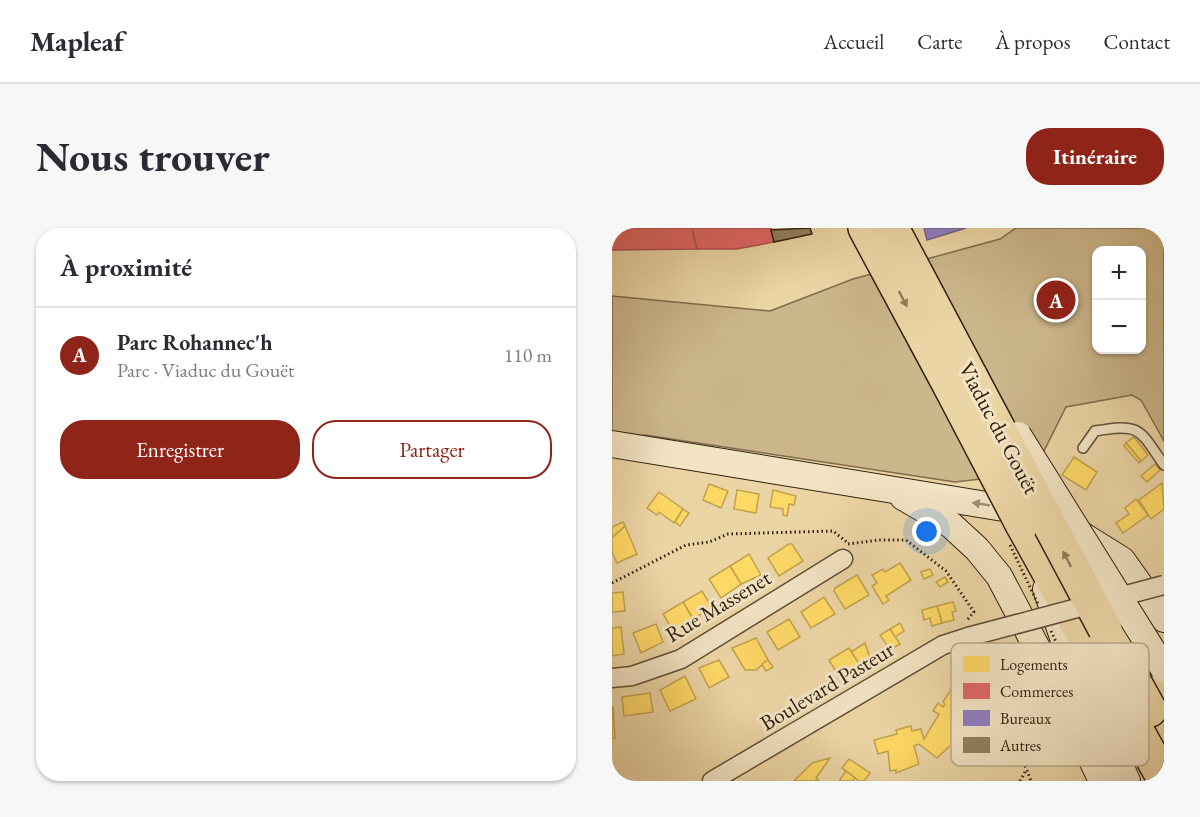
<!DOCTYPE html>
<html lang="fr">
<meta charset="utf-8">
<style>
body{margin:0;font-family:"EB Garamond",serif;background:#f7f7f7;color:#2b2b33}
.controls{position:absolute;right:18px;top:18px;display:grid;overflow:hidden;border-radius:12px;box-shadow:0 2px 4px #0004}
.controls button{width:54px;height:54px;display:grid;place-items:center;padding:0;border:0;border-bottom:2px solid #e1e1e2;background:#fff;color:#2b2b33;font:30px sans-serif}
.you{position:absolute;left:315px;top:304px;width:21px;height:21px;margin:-15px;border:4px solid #fff;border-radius:50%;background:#1a73e8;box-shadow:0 0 0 9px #1a73e833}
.badge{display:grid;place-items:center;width:39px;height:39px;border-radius:50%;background:#8f2418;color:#fff;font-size:20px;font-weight:700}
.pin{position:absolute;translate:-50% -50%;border:3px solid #fff;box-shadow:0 2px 6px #0006}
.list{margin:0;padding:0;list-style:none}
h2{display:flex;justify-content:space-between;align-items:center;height:78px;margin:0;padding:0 24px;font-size:26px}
h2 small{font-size:20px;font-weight:400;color:#7c7c81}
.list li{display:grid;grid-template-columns:39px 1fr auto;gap:18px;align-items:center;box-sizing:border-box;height:96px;padding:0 24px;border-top:2px solid #e1e1e2}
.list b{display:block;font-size:22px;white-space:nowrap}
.list p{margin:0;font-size:20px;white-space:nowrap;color:#7c7c81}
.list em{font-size:20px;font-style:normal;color:#7c7c81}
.actions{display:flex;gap:12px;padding:18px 24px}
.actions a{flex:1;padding:14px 0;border:2px solid #8f2418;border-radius:24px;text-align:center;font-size:21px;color:#8f2418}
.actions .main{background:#8f2418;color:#fff}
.map{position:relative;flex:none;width:552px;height:553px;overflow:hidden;border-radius:24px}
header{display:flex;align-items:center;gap:36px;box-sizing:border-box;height:84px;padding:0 30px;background:#fff;border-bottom:2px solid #e1e1e2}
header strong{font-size:28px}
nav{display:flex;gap:33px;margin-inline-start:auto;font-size:21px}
.intro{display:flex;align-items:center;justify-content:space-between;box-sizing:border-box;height:144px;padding:0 36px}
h1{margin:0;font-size:42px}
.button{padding:15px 27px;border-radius:24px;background:#8f2418;color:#fff;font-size:21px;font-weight:700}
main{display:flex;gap:36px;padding:0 36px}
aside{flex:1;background:#fff;border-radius:24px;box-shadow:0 2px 4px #0004}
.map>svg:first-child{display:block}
.green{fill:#ccb68b;stroke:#7e6b4c;stroke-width:1.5;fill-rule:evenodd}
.homes{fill:#ffd966;stroke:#c1a24c;stroke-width:1.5}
.shops{fill:#e06666;stroke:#ab514c;stroke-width:1.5}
.offices{fill:#8e7cc3;stroke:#72608d;stroke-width:1.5}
.building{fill:#917e5d;stroke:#2f200e;stroke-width:1.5}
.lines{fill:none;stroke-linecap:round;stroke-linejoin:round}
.lane-casing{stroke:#5e4d34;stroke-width:12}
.street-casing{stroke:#5e4d34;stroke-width:21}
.secondary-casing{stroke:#2f200e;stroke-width:28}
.highway-casing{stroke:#2f200e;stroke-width:36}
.path{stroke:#2f200e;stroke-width:3;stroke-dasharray:1.5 3;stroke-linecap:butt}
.lane{stroke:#f3e4c4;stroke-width:9}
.street{stroke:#f3e4c4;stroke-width:18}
.secondary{stroke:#f3e4c4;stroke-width:26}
.highway{stroke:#ecd5a5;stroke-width:33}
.street-bridge-casing{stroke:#5e4d34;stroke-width:21;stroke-linecap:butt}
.secondary-bridge-casing{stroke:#2f200e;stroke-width:28;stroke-linecap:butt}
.highway-bridge-casing{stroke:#2f200e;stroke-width:36;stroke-linecap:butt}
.path-bridge{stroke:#2f200e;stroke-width:3;stroke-dasharray:1.5 3;stroke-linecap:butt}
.street-bridge{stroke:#f3e4c4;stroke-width:18}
.secondary-bridge{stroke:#f3e4c4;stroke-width:26}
.highway-bridge{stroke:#ecd5a5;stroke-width:33}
.oneway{fill:#8e7a5a}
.oneway2{fill:#9b8c72}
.labels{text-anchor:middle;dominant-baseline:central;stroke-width:6;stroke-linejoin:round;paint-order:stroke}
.street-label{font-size:22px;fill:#2f200e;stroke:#f3e4c4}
.key{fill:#f3e4c4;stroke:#b8a98d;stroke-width:1.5}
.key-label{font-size:16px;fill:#2f200e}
</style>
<header>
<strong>Mapleaf</strong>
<nav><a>Accueil</a><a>Carte</a><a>À propos</a><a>Contact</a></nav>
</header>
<div class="intro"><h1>Nous trouver</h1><a class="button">Itinéraire</a></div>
<main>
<aside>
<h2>À proximité<small></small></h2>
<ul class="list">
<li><span class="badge">A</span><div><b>Parc Rohannec'h</b><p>Parc · Viaduc du Gouët</p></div><em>110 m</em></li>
</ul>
<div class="actions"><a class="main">Enregistrer</a><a>Partager</a></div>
</aside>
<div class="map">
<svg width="552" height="553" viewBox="0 0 552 553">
<rect width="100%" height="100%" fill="#ecd5a5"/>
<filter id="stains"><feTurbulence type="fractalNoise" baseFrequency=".00333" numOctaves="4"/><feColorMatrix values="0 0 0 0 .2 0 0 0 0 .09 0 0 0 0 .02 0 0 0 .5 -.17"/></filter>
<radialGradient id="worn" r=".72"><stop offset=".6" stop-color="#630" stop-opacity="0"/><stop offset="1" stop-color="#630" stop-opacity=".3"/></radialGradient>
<path class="green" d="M404,0H552V213L529,172L520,167L454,179L421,245L343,254L33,207L0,211V68L158,83L241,51L388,11ZM484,22H530V122H484Z"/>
<g class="homes">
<polygon points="522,209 536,227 529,233 514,215"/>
<polygon points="514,215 529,233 527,235 512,218"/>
<polygon points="462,229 485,244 474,262 450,247"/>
<polygon points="543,236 548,242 535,254 529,248"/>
<polygon points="550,255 552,281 539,291 527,272"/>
<polygon points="97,256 116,263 109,280 91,272"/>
<polygon points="125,262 147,266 144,285 122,281"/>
<polygon points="161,262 184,268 182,277 177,276 175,288 171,287 171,281 158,279"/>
<polygon points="47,264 71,281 62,295 47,284 45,287 35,280"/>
<polygon points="524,271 536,287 511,305 504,295 517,286 513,280"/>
<polygon points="71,281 77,285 68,298 63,294"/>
<polygon points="11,294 13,298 0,310 0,299"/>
<polygon points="13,298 25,326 5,335 0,324 0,310"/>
<polygon points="177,316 180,316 191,333 167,348 156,330"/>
<polygon points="137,326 149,347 129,356 118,338"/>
<polygon points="288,335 299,352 274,368 277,372 271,376 260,358 265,355 260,347 271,341 273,344"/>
<polygon points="118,338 129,356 109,370 97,351"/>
<polygon points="318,341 321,347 312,351 309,344"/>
<polygon points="245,347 257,367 233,381 222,363 223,360"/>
<polygon points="333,349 336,354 328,359 324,354"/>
<polygon points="90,363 100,380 81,391 71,374"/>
<polygon points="11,364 13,383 0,384 0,365"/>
<polygon points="212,369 223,386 199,400 189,384"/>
<polygon points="71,374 81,391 61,403 51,386"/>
<polygon points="341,374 344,383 340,384 342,392 330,395 325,378"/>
<polygon points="325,378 330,395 320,398 318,390 312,392 310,382"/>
<polygon points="177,391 188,409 166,422 155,404"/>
<polygon points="288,395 292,403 283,409 278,401"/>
<polygon points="44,396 51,414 29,425 21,405"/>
<polygon points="9,399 12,426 0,428 0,400"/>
<polygon points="278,401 288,416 278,422 268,407"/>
<polygon points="144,410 156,432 144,442 133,442 120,420"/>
<polygon points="253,415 259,433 249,439 239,424"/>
<polygon points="237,420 249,439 239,445 237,441 226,447 217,432"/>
<polygon points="107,432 117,449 97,460 87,440"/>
<polygon points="156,432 161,439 154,443 150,436"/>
<polygon points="73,448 84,471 58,483 48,462"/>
<polygon points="342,457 354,465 351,469 364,477 340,516 325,530 307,516 302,518 307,536 284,545 284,542 278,543 276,523 266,526 262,512 285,506 284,502 299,498 300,503 309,501 312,511 327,486 321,483 326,475 331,479 333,476 331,474"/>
<polygon points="38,465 41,484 12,488 10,469"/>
<polygon points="1,479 3,510 0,511 0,479"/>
<polygon points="218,530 204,550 207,553 182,553 200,535"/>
<polygon points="237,531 258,545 252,553 247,553 230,540"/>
<polygon points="234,543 243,550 241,553 227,553"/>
</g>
<g class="shops">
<polygon points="0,0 80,0 85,21 0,22"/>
<polygon points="80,0 159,0 162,14 125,21 85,21"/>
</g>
<polygon class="offices" points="312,0 354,0 315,12"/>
<polygon class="building" points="198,0 200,6 162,14 159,2"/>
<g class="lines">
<g class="lane-casing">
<path id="lane" d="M471,220L483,203C529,195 527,201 552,237"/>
</g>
<g class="street-casing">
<g id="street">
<polyline points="0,450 20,448 69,431 231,331"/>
<polyline points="100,553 331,417 356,409"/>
</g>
</g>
<g class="secondary-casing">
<g id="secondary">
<polyline points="0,216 417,284"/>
<polyline points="291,269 339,297 365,321 387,348 443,454 490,553"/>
<polyline points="462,302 510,332 552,391"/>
<polyline points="434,361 452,412 515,553"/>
</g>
</g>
<g class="highway-casing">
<g id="highway">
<polyline points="253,0 339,160"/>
<polyline points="280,0 359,149"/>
<polyline points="410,296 552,551"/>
<polyline points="493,401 538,482"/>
</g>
</g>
<g class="path">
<polyline points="236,316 267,312 294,312 334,343 362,384 355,392"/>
<polyline points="0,355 74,317 97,314 116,306 221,303 236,315"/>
<polyline points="360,424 392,484 419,553"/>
<polyline points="408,553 413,544"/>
</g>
<use href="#lane" class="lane"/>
<use href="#street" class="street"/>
<use href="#secondary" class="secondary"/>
<use href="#highway" class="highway"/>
<g class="street-bridge-casing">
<polyline id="street-bridge" points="356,409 552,357"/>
</g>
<g class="secondary-bridge-casing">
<polyline id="secondary-bridge" points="406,207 552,441"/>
</g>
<g class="highway-bridge-casing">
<g id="highway-bridge">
<polyline points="359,149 493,401"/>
<polyline points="339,160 410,296"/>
</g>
</g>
<g class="path-bridge">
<polyline points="398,317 426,376"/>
<polyline points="439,403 444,414"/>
</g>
<use href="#street-bridge" class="street-bridge"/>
<use href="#secondary-bridge" class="secondary-bridge"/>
<use href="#highway-bridge" class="highway-bridge"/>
</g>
<defs><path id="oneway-solid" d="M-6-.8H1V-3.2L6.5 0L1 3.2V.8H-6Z" transform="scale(1.5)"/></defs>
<g class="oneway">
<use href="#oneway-solid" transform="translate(291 71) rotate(62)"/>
<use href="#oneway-solid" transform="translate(455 331) rotate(-117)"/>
</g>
<use class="oneway2" href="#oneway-solid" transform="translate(369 276) rotate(-171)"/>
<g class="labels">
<g class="street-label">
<text transform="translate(387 200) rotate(62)">Viaduc du Gouët</text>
<text transform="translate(106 378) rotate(-31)">Rue Massenet</text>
<text transform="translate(215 458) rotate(-31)">Boulevard Pasteur</text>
</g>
</g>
<rect x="339" y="415" width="198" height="123" rx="9" class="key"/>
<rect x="351" y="428" width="27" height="16" fill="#ffd966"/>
<rect x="351" y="455" width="27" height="16" fill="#e06666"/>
<rect x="351" y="482" width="27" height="16" fill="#8e7cc3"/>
<rect x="351" y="509" width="27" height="16" fill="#917e5d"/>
<g class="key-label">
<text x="388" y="442">Logements</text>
<text x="388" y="469">Commerces</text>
<text x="388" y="496">Bureaux</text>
<text x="388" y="523">Autres</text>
</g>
<rect width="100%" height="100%" filter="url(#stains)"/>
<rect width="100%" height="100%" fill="url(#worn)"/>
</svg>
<div class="controls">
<button>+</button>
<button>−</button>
</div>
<div class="you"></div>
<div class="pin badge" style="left:444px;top:72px">A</div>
</div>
</main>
